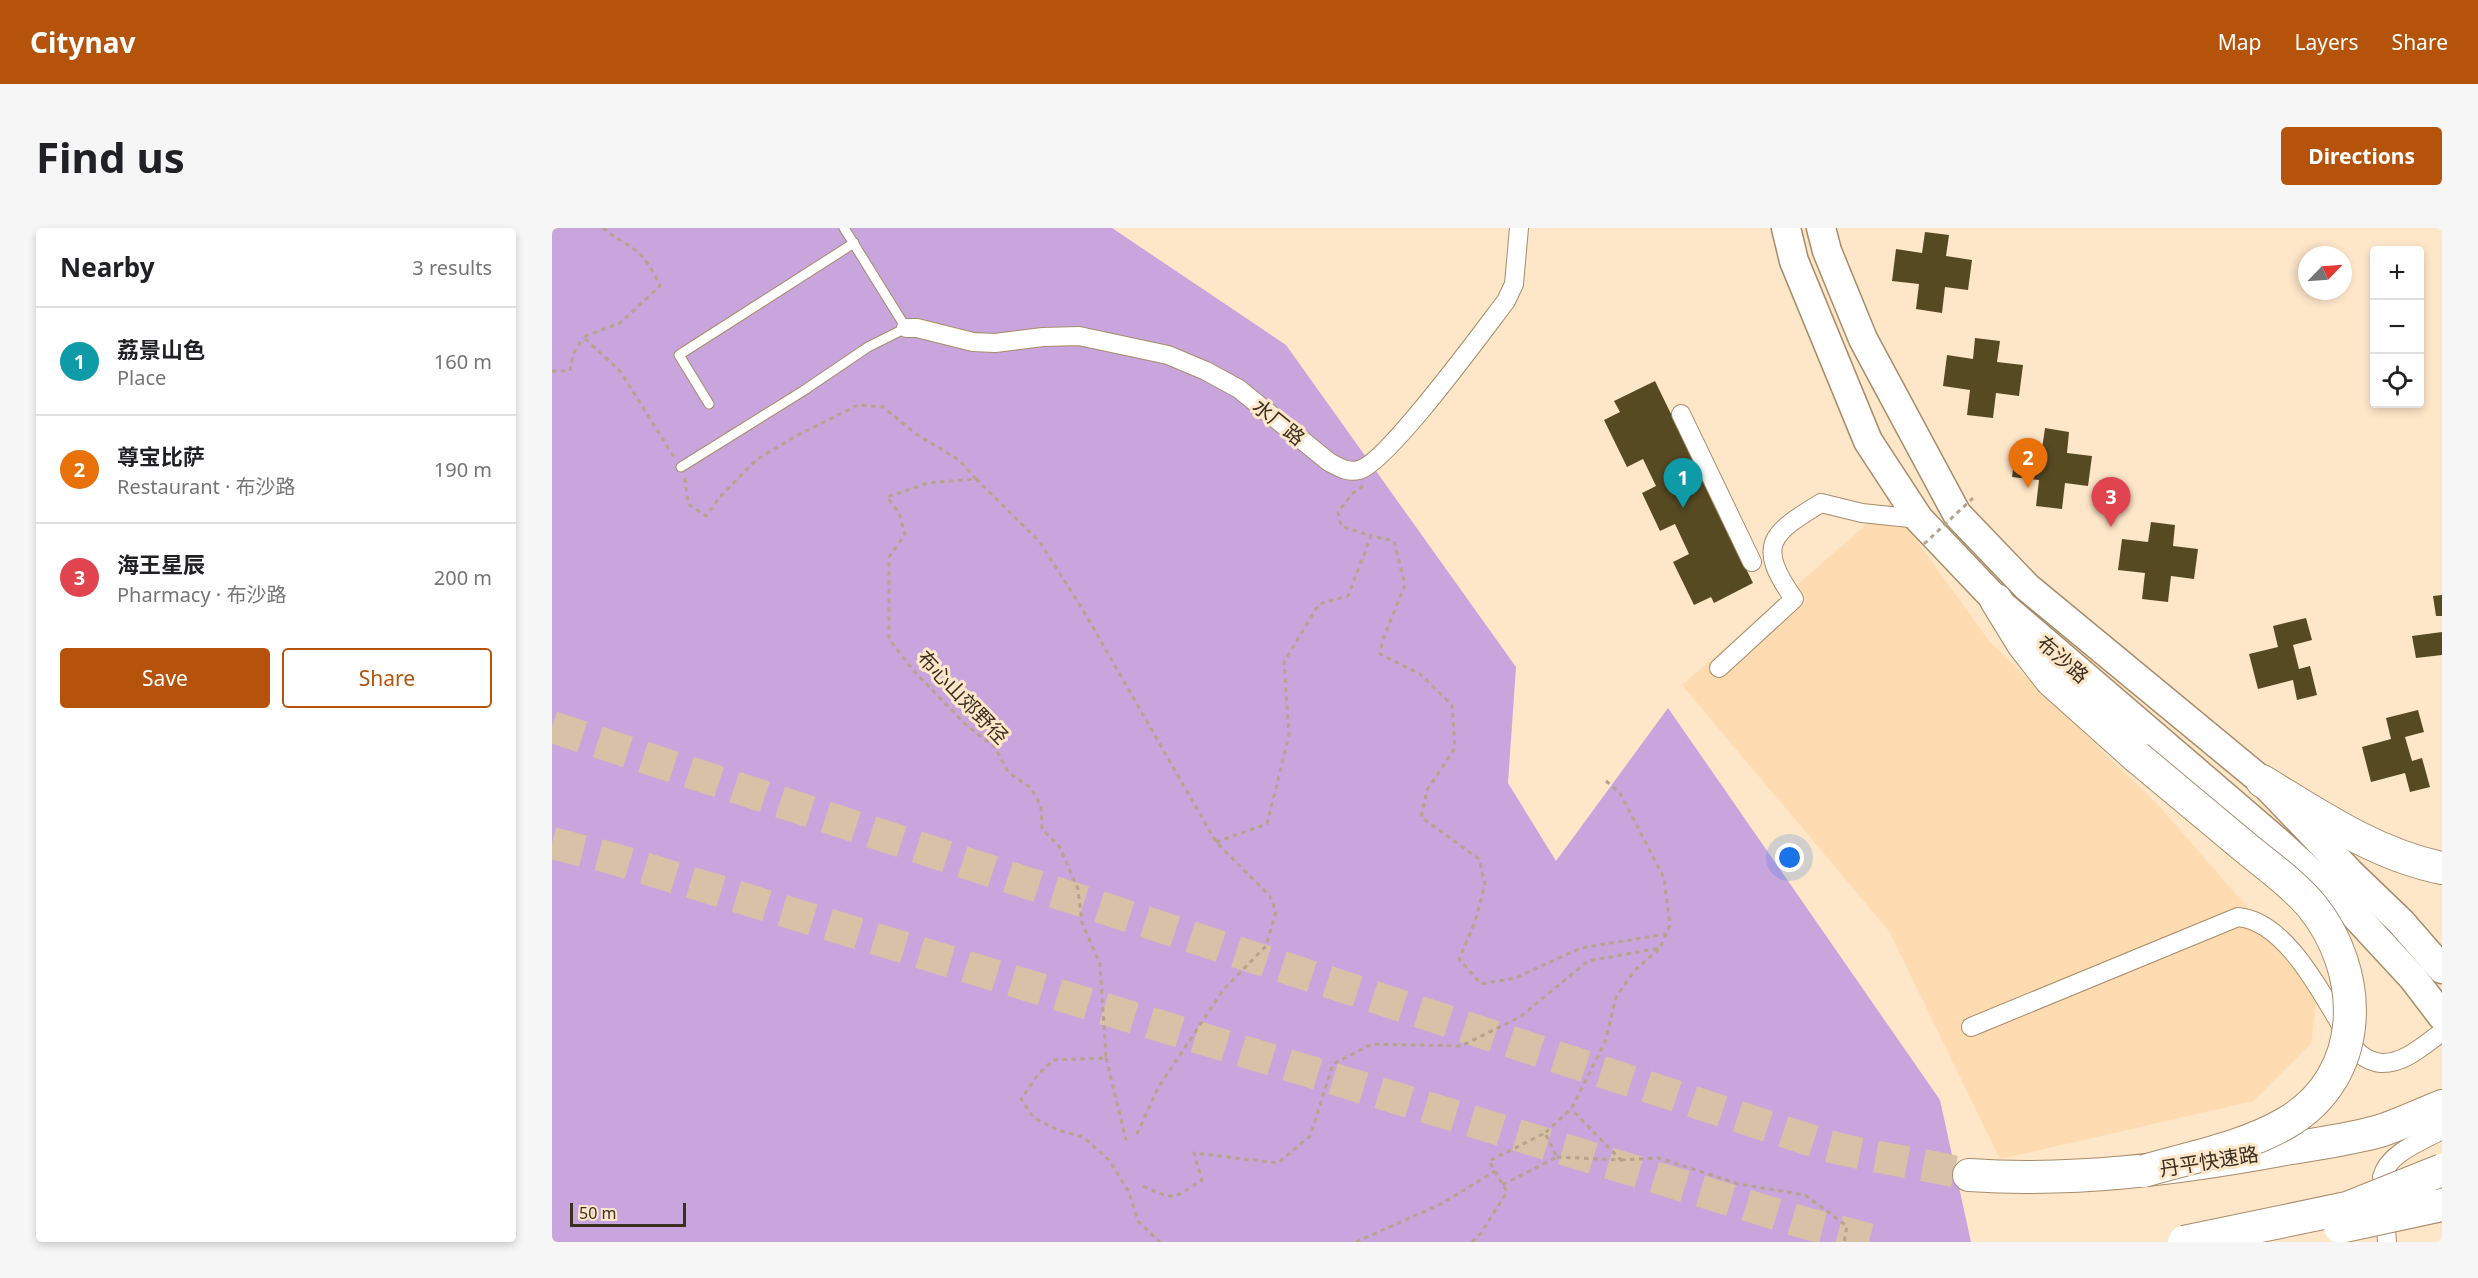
<!DOCTYPE html>
<meta charset="utf-8">
<style>
body{margin:0;font-family:"Noto Sans","Noto Sans SC",sans-serif;background:#f6f6f6;color:#202124}
.controls{position:absolute;right:18px;top:18px;display:grid;overflow:hidden;border-radius:6px;box-shadow:0 3px 9px #0003}
.controls button{width:54px;height:54px;display:grid;place-items:center;padding:0;border:0;border-bottom:2px solid #e0e0e0;background:#fff;color:#202124;font:30px sans-serif}
.compass{position:absolute;left:1746px;top:18px;width:54px;height:54px;border-radius:50%;background:#fff;box-shadow:0 3px 9px #0003;rotate:65deg}
.scale{position:absolute;left:18px;bottom:15px;width:116px;box-sizing:border-box;padding-left:6px;border:3px solid #3a2f20;border-top:0;font-size:16px;line-height:21px;white-space:nowrap;color:#3a2f20;-webkit-text-stroke:4px #fee6c9;paint-order:stroke}
.you{position:absolute;left:1238px;top:630px;width:21px;height:21px;margin:-15px;border:4px solid #fff;border-radius:50%;background:#1a73e8;box-shadow:0 0 0 9px #1a73e833}
.badge{display:grid;place-items:center;width:39px;height:39px;border-radius:50%;background:#b45309;color:#fff;font-size:20px;font-weight:700}
.pin{position:absolute;translate:-50% -50px;filter:drop-shadow(0 2px 3px #0008)}
.pin::after{content:'';position:absolute;top:32px;width:21px;height:18px;background:inherit;clip-path:polygon(0 0,100% 0,50% 100%)}
.list{margin:0;padding:0;list-style:none}
h2{display:flex;justify-content:space-between;align-items:center;height:78px;margin:0;padding:0 24px;font-size:26px}
h2 small{font-size:20px;font-weight:400;color:#757577}
.list li{display:grid;grid-template-columns:39px 1fr auto;gap:18px;align-items:center;box-sizing:border-box;height:108px;padding:0 24px;border-top:2px solid #e0e0e0}
.list b{display:block;font-size:22px;white-space:nowrap}
.list p{margin:0;font-size:20px;white-space:nowrap;color:#757577}
.list em{font-size:20px;font-style:normal;color:#757577}
.actions{display:flex;gap:12px;padding:18px 24px}
.actions a{flex:1;padding:14px 0;border:2px solid #b45309;border-radius:6px;text-align:center;font-size:21px;color:#b45309}
.actions .main{background:#b45309;color:#fff}
.icon{flex:none;width:33px;height:33px;fill:none;stroke:currentColor;stroke-width:2;stroke-linecap:round;stroke-linejoin:round}
.map{position:relative;flex:none;width:1890px;height:1014px;overflow:hidden;border-radius:6px}
header{display:flex;align-items:center;gap:36px;box-sizing:border-box;height:84px;padding:0 30px;background:#b45309;color:#fff}
header strong{font-size:28px}
nav{display:flex;gap:33px;margin-inline-start:auto;font-size:21px}
.intro{display:flex;align-items:center;justify-content:space-between;box-sizing:border-box;height:144px;padding:0 36px}
h1{margin:0;font-size:42px}
.button{padding:15px 27px;border-radius:6px;background:#b45309;color:#fff;font-size:21px;font-weight:700}
main{display:flex;gap:36px;padding:0 36px}
aside{flex:1;background:#fff;border-radius:6px;box-shadow:0 3px 9px #0003}
.map>svg:first-child{display:block}
.built{fill:#fedbb0}
.forest{fill:#c8a5dc}
.building{fill:#564a23}
.lines{fill:none;stroke-linecap:round;stroke-linejoin:round}
.highway-tunnel{stroke:#d7c1a7;stroke-width:32;stroke-dasharray:32 16;stroke-linecap:butt}
.lane-casing{stroke:#a88c6a;stroke-width:11}
.street-casing{stroke:#a88c6a;stroke-width:20}
.primary-casing{stroke:#a88c6a;stroke-width:31}
.highway-casing{stroke:#a88c6a;stroke-width:34}
.path{stroke:#b6a38b;stroke-width:3;stroke-dasharray:4.5 4.5;stroke-linecap:butt}
.lane{stroke:#fff;stroke-width:9}
.street{stroke:#fff;stroke-width:18}
.primary{stroke:#fff;stroke-width:28}
.highway{stroke:#fff;stroke-width:32}
.highway-bridge-casing{stroke:#a88c6a;stroke-width:34;stroke-linecap:butt}
.path-bridge{stroke:#b6a38b;stroke-width:3;stroke-dasharray:4.5 4.5;stroke-linecap:butt}
.highway-bridge{stroke:#fff;stroke-width:32}
.labels{text-anchor:middle;dominant-baseline:central;stroke-width:6;stroke-linejoin:round;paint-order:stroke}
.street-label{font-size:20px;fill:#3a2f20;stroke:#fee6c9}
</style>
<header>
<strong>Citynav</strong>
<nav><a>Map</a><a>Layers</a><a>Share</a></nav>
</header>
<div class="intro"><h1>Find us</h1><a class="button">Directions</a></div>
<main>
<aside>
<h2>Nearby<small>3 results</small></h2>
<ul class="list">
<li><span class="badge" style="background:#0f9aa8">1</span><div><b>荔景山色</b><p>Place</p></div><em>160 m</em></li>
<li><span class="badge" style="background:#e8710a">2</span><div><b>尊宝比萨</b><p>Restaurant · 布沙路</p></div><em>190 m</em></li>
<li><span class="badge" style="background:#e0444e">3</span><div><b>海王星辰</b><p>Pharmacy · 布沙路</p></div><em>200 m</em></li>
</ul>
<div class="actions"><a class="main">Save</a><a>Share</a></div>
</aside>
<div class="map">
<svg width="1890" height="1014" viewBox="0 0 1890 1014">
<rect width="100%" height="100%" fill="#fee6c9"/>
<polygon class="built" points="1338,276 1437,413 1608,579 1720,708 1764,772 1759,816 1701,873 1448,931 1337,703 1130,457"/>
<polygon class="forest" points="0,0 560,0 734,117 964,439 956,555 1004,633 1116,480 1388,872 1419,1014 0,1014"/>
<g class="building">
<polygon points="1373,4 1397,7 1394,28 1420,32 1416,62 1393,59 1390,85 1364,81 1367,56 1340,53 1344,21 1370,25"/>
<polygon points="1423,110 1448,113 1445,134 1471,137 1467,168 1444,165 1441,190 1415,187 1418,162 1391,158 1395,127 1421,131"/>
<polygon points="1103,153 1201,355 1162,375 1159,369 1142,377 1121,334 1137,326 1123,296 1108,303 1090,265 1104,258 1091,231 1075,239 1052,192 1068,184 1062,173"/>
<polygon points="1493,200 1517,204 1515,225 1540,228 1536,258 1513,255 1510,281 1484,278 1487,252 1460,249 1464,218 1490,221"/>
<polygon points="1599,294 1623,297 1621,318 1646,321 1642,351 1619,348 1616,374 1590,371 1593,345 1566,342 1570,311 1596,314"/>
<polygon points="1890,367 1890,388 1884,388 1881,368"/>
<polygon points="1754,390 1760,412 1741,417 1747,441 1758,438 1765,467 1745,472 1741,452 1706,461 1697,426 1726,419 1721,398"/>
<polygon points="1890,404 1890,427 1864,430 1860,408"/>
<polygon points="1866,482 1872,504 1853,509 1860,533 1870,530 1878,559 1858,564 1853,545 1819,554 1810,519 1839,511 1834,490"/>
</g>
<g class="lines">
<g class="highway-tunnel">
<path d="M0,499L1276,918C1322,930 1370,935 1417,947"/>
<polyline points="0,615 59,630 1253,995 1329,1014"/>
</g>
<g class="lane-casing">
<g id="lane">
<polyline points="157,176 127,127 302,15"/>
<polyline points="129,239 251,163 316,119 354,100 292,0"/>
</g>
</g>
<g class="street-casing">
<g id="street">
<path d="M354,100H365L421,114L443,115L491,109L527,108L616,127L654,143L687,161L777,234C787,239 795,245 807,242C835,235 931,103 954,73L962,56L967,0"/>
<polyline points="1129,186 1200,334"/>
<path d="M1167,440L1242,371C1204,317 1218,306 1269,275L1310,285L1367,291"/>
<path d="M1419,799L1686,689C1731,693 1765,757 1786,792C1792,803 1798,817 1808,826C1814,831 1821,834 1829,835C1852,836 1872,817 1890,804"/>
<path d="M1835,1014L1830,949C1836,925 1870,913 1890,902"/>
</g>
</g>
<g class="primary-casing">
<g id="primary">
<polyline points="1234,0 1242,33 1316,213 1367,291 1444,372 1726,614 1786,669 1861,750 1890,788"/>
<polyline points="1269,0 1275,23 1311,111 1405,286 1475,359 1710,553 1798,645 1849,694 1890,741"/>
</g>
</g>
<g class="highway-casing">
<g id="highway">
<polyline points="1444,372 1471,416 1499,452 1585,529"/>
<path d="M1710,553C1766,587 1824,627 1890,640"/>
<path d="M1417,947C1522,954 1624,941 1728,922C1762,916 1798,912 1831,902C1851,895 1870,886 1890,878"/>
</g>
</g>
<g class="path">
<path d="M51,0C62,10 72,13 83,22C95,31 102,45 108,58L68,95L31,109L68,143L122,229"/>
<polyline points="0,143 18,143 21,127 31,109"/>
<polyline points="133,250 136,276 154,288 167,270 204,232 244,208 306,177 331,179 364,206 407,232 424,251 376,255 335,269 347,285 353,306 337,329 337,411 360,441 414,497 443,519 456,544 479,560 489,578 490,601 507,618 526,661 530,695 548,736 554,830 501,832 485,848 469,871 482,890 506,902 531,909 557,932 577,964 586,993 608,1014"/>
<polyline points="424,251 487,313 531,382 664,614 718,668 724,684 714,718 671,762 606,860 583,910"/>
<polyline points="811,258 801,265 786,284 789,298 819,308"/>
<polyline points="1054,553 1068,565 1112,650 1118,697 1108,720"/>
<polyline points="664,614 715,596 737,507 732,434 767,376 796,368 819,308 842,313 853,357 831,411 828,426 868,446 900,477 903,520 875,562 869,589 927,631 933,656 923,694 907,731 929,756 963,750 1029,720 1114,706"/>
<polyline points="554,830 574,912"/>
<polyline points="1005,929 1069,932 1019,881"/>
<polyline points="1069,932 1107,930 1187,956 1253,967 1295,998 1292,1014"/>
<path d="M591,958C623,973 621,971 650,952L642,925L726,935L758,908L781,836L820,816L909,818L968,789L1036,733L1108,720L1082,743L1064,769L1053,814L1027,866L1019,881L993,905"/>
<polyline points="804,1014 889,976 943,943"/>
<polyline points="920,1014 929,1005 955,964 937,933 993,905 1005,929 950,957"/>
</g>
<use href="#lane" class="lane"/>
<use href="#street" class="street"/>
<use href="#primary" class="primary"/>
<use href="#highway" class="highway"/>
<g class="highway-bridge-casing">
<g id="highway-bridge">
<path d="M1585,529C1621,559 1658,590 1694,620C1716,638 1740,655 1759,677C1814,744 1815,848 1734,895C1691,920 1639,929 1592,943"/>
<polyline points="1788,999 1890,977"/>
<polyline points="1632,1014 1795,980 1890,942"/>
</g>
</g>
<polyline class="path-bridge" points="1372,316 1421,270"/>
<use href="#highway-bridge" class="highway-bridge"/>
</g>
<g class="labels">
<g class="street-label">
<text transform="translate(727 194) rotate(39)">水厂路</text>
<text transform="translate(1511 431) rotate(41)">布沙路</text>
<text transform="translate(411 469) rotate(46)">布心山郊野径</text>
<text transform="translate(1657 933) rotate(-9)">丹平快速路</text>
</g>
</g>
</svg>
<div class="controls">
<button>+</button>
<button>−</button>
<button><svg class="icon" aria-label="locate" viewBox="0 0 24 24"><circle cx="12" cy="12" r="6"/><path d="M12 2v4M12 18v4M2 12h4M18 12h4"/></svg></button>
</div>
<svg class="compass" viewBox="-18 -18 36 36"><path d="M0-13l5 13h-10z" fill="#e53935"/><path d="M0 13l5-13h-10z" fill="#757577"/></svg>
<div class="scale">50 m</div>
<div class="you"></div>
<div class="pin badge" style="left:1131px;top:280px;background:#0f9aa8">1</div>
<div class="pin badge" style="left:1476px;top:260px;background:#e8710a">2</div>
<div class="pin badge" style="left:1559px;top:299px;background:#e0444e">3</div>
</div>
</main>
